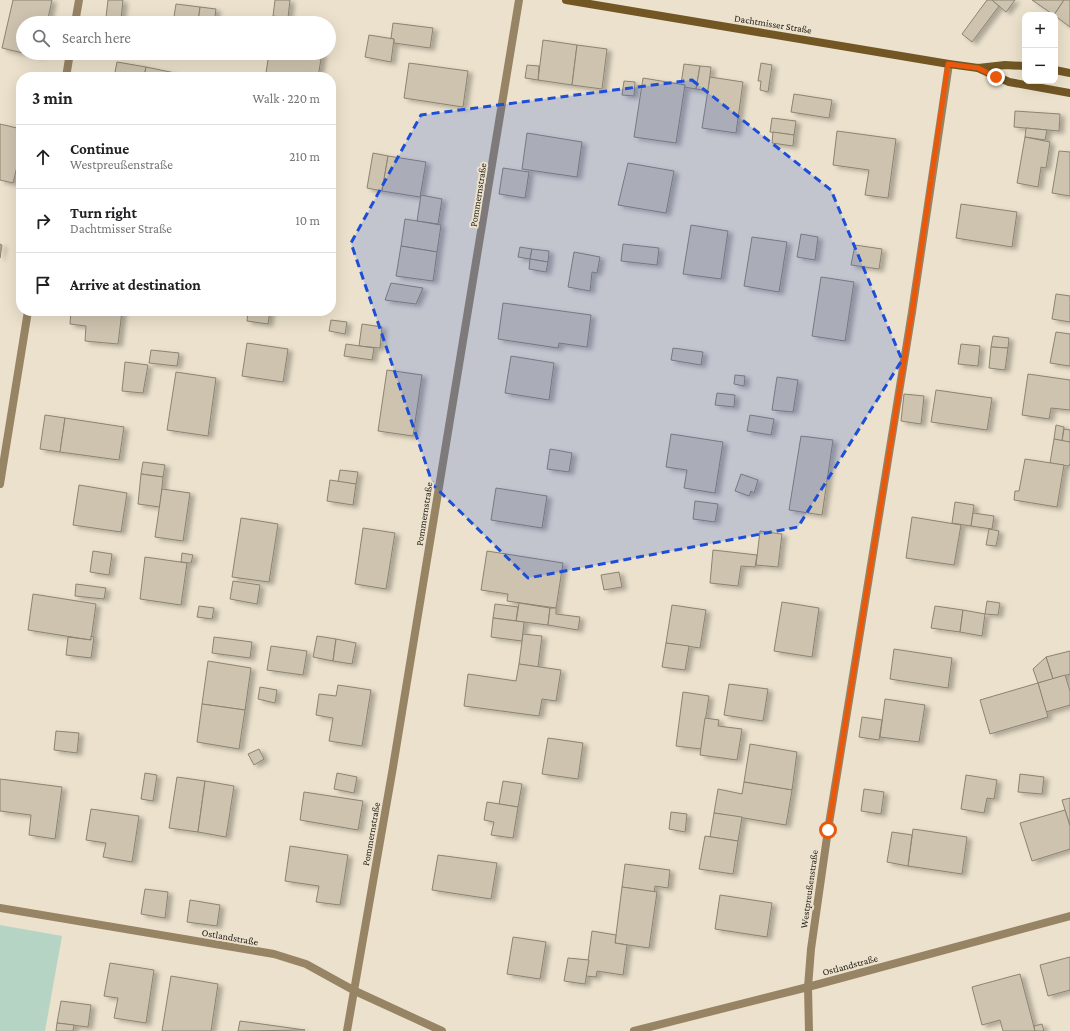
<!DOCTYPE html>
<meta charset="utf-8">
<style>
body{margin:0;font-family:"Crimson Pro",serif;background:#f6f6f6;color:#202124}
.controls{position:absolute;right:12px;top:12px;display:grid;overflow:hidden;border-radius:8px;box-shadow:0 4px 16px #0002}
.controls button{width:36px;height:36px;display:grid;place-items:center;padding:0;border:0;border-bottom:1px solid #e0e0e0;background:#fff;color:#202124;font:20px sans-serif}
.stop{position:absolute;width:12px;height:12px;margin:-9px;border:3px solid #ea580c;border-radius:50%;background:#fff}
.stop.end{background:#ea580c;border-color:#fff;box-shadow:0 1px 4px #0008}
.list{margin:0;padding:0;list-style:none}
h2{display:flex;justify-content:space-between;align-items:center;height:52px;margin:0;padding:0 16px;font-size:17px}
h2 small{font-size:13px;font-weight:400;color:#757577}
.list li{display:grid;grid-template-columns:26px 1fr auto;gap:12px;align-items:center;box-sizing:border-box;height:64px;padding:0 16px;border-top:1px solid #e0e0e0}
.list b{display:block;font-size:15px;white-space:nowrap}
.list p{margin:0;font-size:13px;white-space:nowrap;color:#757577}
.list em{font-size:13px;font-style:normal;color:#757577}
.icon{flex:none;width:22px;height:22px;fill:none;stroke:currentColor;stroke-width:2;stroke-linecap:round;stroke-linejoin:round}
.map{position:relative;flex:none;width:1070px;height:1031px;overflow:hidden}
.search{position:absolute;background:#fff;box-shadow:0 4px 16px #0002;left:16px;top:16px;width:320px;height:44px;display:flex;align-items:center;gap:10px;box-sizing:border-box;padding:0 14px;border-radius:22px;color:#757577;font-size:15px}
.panel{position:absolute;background:#fff;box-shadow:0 4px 16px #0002;left:16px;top:72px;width:320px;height:244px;border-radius:16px}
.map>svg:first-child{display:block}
.green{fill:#b6d4c3}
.building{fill:#cdc3af;stroke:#8c8370;filter:url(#shadow)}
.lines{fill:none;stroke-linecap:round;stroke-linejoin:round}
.street{stroke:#978464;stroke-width:8}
.secondary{stroke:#725724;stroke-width:8}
.route{stroke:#ea580c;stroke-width:5}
.marked{fill:#1d4ed8;fill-opacity:0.2;stroke:#1d4ed8;stroke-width:3;stroke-dasharray:8 5;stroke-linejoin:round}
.labels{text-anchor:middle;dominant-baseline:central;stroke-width:4;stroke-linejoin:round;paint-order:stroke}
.street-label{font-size:10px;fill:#242018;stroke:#ebe1cc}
</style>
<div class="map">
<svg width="1070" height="1031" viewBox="0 0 1070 1031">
<defs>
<filter id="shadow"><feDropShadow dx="4.5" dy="2.5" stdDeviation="2" flood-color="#0004"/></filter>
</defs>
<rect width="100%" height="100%" fill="#ebe1cc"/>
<polygon class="green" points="0,925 62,936 45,1031 0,1031"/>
<g class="building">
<polygon points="13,0 52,0 47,23 23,23 23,53 2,48"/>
<polygon points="108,0 123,0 121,19 106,17"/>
<polygon points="275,0 290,0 288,18 273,16"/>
<polygon points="987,0 992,0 999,6 972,42 962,34"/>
<polygon points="992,0 1015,0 1006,12"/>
<polygon points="1032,0 1064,0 1054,15"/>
<polygon points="1064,0 1070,0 1070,27 1054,15"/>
<polygon points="176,4 200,7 198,23 173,23"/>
<polygon points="200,7 216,9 214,23 198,23"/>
<polygon points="393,23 433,28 430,48 394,43 394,39 391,38"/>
<polygon points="369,35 394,39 391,62 365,57"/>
<polygon points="543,40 577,45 572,85 538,80"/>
<polygon points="577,45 607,49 602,89 572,85"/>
<polygon points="25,53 40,53 40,56"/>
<polygon points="269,53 322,53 318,77 289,77 266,73"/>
<polygon points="117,62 146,67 144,77 114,77"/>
<polygon points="409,63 468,71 463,107 404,98"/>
<polygon points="761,63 772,65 768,92 760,90 761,81 758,81"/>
<polygon points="684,64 700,66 696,89 684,87 685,85 681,84"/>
<polygon points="527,65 539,66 538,80 525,78"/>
<polygon points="700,66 711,67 708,91 696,89"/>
<polygon points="146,67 175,73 174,77 144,77"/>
<polygon points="710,77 743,82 736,133 702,128"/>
<polygon points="643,78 685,85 676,143 634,137"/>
<polygon points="624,81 635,82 634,96 622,95"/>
<polygon points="794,94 832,100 829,118 791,112"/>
<polygon points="1015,111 1060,114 1059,131 1014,127"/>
<polygon points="772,118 796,121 794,135 770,132"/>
<polygon points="0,124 21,129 21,150 13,183 0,180"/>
<polygon points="1026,128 1047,130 1045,140 1025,137"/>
<polygon points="837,131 896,139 888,198 865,195 869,170 833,165"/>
<polygon points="773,132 794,135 793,146 772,143"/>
<polygon points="527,133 582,142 577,177 522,169"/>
<polygon points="1025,137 1050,142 1046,168 1041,167 1038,187 1017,183"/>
<polygon points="1059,151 1070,152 1070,196 1052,193"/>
<polygon points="373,153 388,156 382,191 367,188"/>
<polygon points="388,156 426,162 420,197 382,191"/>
<polygon points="628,163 674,171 666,213 618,205"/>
<polygon points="503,168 529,172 525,198 499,194"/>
<polygon points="421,195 442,199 438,224 417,221"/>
<polygon points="961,204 1017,212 1012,247 956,238"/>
<polygon points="405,219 441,225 437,252 401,246"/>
<polygon points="691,225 728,231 721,279 683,274"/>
<polygon points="801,234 818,237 815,260 797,257"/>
<polygon points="752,237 787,242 779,292 744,286"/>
<polygon points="0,244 2,245 0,258"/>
<polygon points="623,244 659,248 657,265 621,261"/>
<polygon points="855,245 882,249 879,269 851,265"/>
<polygon points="401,246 437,252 433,281 396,276"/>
<polygon points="520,247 532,249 530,259 518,257"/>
<polygon points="532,249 549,251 548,262 530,259"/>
<polygon points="574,252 600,257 597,273 592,272 590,291 568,287"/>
<polygon points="530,259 548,262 546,272 529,269"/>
<polygon points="821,277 854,282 845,341 812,336"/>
<polygon points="391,283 423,288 416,304 385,300"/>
<polygon points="1056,294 1070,296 1070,322 1052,319"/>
<polygon points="503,303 591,315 587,347 559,343 558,348 498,339"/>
<polygon points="71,311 122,311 118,344 85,341 86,326 70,324"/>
<polygon points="248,311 270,311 268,324 247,321"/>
<polygon points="331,320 347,322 345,334 329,331"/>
<polygon points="362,324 382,327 380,348 359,346"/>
<polygon points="1056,332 1070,334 1070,366 1050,363"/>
<polygon points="993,336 1009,338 1008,348 991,347"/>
<polygon points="247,343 288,349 283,382 242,376"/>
<polygon points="346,344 374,348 372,360 344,356"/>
<polygon points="961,344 980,346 978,366 958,364"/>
<polygon points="991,347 1008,348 1005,370 989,368"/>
<polygon points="673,348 703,352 701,365 671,360"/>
<polygon points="151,350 179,353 177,366 149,363"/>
<polygon points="511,356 554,363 549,400 505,393"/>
<polygon points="125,362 148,365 143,393 122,391"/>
<polygon points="387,370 422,375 413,436 378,431"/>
<polygon points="176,372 216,378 208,436 167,430"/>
<polygon points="1028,374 1070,380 1070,410 1051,408 1049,419 1022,415"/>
<polygon points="735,375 745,376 744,386 734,384"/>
<polygon points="777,377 798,380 793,412 772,410"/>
<polygon points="936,390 992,398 987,430 931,422"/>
<polygon points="717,393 735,395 734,407 715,405"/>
<polygon points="904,394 924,396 921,424 901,421"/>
<polygon points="45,415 65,418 60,452 40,449"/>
<polygon points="750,415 774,419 771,435 747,431"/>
<polygon points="65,418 124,427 119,460 60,452"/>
<polygon points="1056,425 1064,427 1062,441 1054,439"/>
<polygon points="1064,429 1070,430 1070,442 1062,441"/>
<polygon points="671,434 723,442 715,493 684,488 687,470 666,467"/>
<polygon points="801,436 833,440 822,515 789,510"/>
<polygon points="1054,439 1070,442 1070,464 1068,466 1050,463"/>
<polygon points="550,449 572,453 569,472 547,469"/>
<polygon points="1025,459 1064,465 1057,507 1014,500 1015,491 1019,491"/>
<polygon points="143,462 165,465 163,477 141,474"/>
<polygon points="340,470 358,472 356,484 338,482"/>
<polygon points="141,474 163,477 160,507 138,504"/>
<polygon points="741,474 758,480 754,493 751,491 749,496 735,491"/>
<polygon points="330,480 356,484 353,505 327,501"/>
<polygon points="79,485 127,493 121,532 73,525"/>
<polygon points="496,488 547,496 542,528 491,520"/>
<polygon points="162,489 190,493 183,541 155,537"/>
<polygon points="695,501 718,504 715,522 693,519"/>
<polygon points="955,502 974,505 971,526 952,523"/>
<polygon points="973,513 994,516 992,529 971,526"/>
<polygon points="912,517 961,525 954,565 906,558"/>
<polygon points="241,518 278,524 269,582 232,577"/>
<polygon points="363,528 395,533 386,589 355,584"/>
<polygon points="989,529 999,531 996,546 986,545"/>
<polygon points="760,531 782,534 778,567 756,565"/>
<polygon points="713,550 757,555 755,567 741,566 738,586 710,583"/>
<polygon points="93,551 112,554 109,575 90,572"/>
<polygon points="487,551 563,563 556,608 507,601 508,594 481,590"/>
<polygon points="182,553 193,555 191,563 181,562"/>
<polygon points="145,557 187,563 181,605 140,599"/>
<polygon points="619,572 622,587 604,590 601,575"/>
<polygon points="233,581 260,585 257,604 230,599"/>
<polygon points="76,584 106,588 104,599 75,596"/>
<polygon points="33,594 96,604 91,640 28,630"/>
<polygon points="987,601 1000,603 998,615 985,614"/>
<polygon points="782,602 819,608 812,657 774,651"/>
<polygon points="519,603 550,608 548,625 516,621"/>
<polygon points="495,604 518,607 516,621 493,618"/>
<polygon points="672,605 706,610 700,648 666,643"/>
<polygon points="199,606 214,608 212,619 197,617"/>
<polygon points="935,606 963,610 960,632 931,628"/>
<polygon points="550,608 556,608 556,614 580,617 578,630 548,625"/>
<polygon points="963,610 985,614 982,636 960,632"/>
<polygon points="493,618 524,622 522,641 491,637"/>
<polygon points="523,634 542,636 538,667 519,664"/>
<polygon points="91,636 94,637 91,658 66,655 68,637 91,640"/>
<polygon points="317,636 336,639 333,661 313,657"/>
<polygon points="214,637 252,642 250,658 212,653"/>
<polygon points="336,639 356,643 352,664 333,661"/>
<polygon points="666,643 689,646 685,670 662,667"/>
<polygon points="271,646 307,651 303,675 267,670"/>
<polygon points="894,649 952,658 948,688 890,679"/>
<polygon points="1070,651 1070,674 1053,679 1046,657"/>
<polygon points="1046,657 1053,679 1038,683 1033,669"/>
<polygon points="208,661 251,668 245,710 202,704"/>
<polygon points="519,664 561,670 556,701 542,699 539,716 464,706 468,674 516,681"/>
<polygon points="1065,675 1070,691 1070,705 1046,712 1038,683"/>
<polygon points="1038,683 1048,717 990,734 980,700"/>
<polygon points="729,684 768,689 763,721 724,715"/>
<polygon points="338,685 371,690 362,746 329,741 333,718 316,715 319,694 336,696"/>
<polygon points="260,687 277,690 275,703 258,699"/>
<polygon points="683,692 709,696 701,749 676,746"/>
<polygon points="885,699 925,705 919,742 880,737"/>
<polygon points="202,704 245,710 239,749 197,742"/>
<polygon points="862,717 882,720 879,740 859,737"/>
<polygon points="705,718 719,720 718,726 742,729 737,760 700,755"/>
<polygon points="56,731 79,733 77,753 54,750"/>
<polygon points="548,738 583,743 578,779 542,774"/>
<polygon points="750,744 797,752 792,790 744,782"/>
<polygon points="259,749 264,759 254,765 248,754"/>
<polygon points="145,773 157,775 153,801 141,799"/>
<polygon points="337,773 357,777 354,793 334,789"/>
<polygon points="1020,774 1044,777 1042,794 1018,792"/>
<polygon points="966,775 997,780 994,799 987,798 984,813 961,809"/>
<polygon points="177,777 205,781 198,832 169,828"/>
<polygon points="0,779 62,787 55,839 29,835 31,815 0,811"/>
<polygon points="205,781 234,786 226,837 198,832"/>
<polygon points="503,781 522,784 518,807 499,804"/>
<polygon points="744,782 792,790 786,825 714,813 718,789 742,794"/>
<polygon points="864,789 884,792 881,814 861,811"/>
<polygon points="304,792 363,801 358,830 300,820"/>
<polygon points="1070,798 1070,826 1062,800"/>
<polygon points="487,802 518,807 513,838 491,835 494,822 484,820"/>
<polygon points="91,809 139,816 132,862 103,857 106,843 86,840"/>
<polygon points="1065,810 1070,826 1070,849 1032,861 1020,823"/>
<polygon points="671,812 687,814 685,832 669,829"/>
<polygon points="714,813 742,817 738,841 710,837"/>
<polygon points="913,829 967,837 962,874 908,866"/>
<polygon points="892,832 912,835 908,866 887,862"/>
<polygon points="705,836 738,841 733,874 699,869"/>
<polygon points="290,846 348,855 340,905 316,902 319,886 285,881"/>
<polygon points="438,855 497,863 491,899 432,890"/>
<polygon points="625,864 670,870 668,888 655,886 654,892 622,887"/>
<polygon points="622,887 657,892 649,948 615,943"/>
<polygon points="145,889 168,892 165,918 141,914"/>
<polygon points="720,895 772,903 767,937 715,929"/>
<polygon points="190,900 220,905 217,926 187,922"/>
<polygon points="592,931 616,935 615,943 627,945 623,975 597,971 596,977 586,976"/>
<polygon points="513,937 546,942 540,979 507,974"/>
<polygon points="1070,957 1070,990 1048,996 1040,965"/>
<polygon points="568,958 589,960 585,984 564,981"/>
<polygon points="110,963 154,970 146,1023 114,1018 118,998 104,996"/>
<polygon points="1020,974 1035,1031 1003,1031 1000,1020 982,1025 972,987"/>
<polygon points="171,976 218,984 211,1031 162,1031"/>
<polygon points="61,1001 91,1005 88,1027 57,1023"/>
<polygon points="240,1021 305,1030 238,1031"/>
<polygon points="57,1023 74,1025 73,1031 56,1031"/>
<polygon points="1042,1024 1044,1031 1035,1031 1034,1026"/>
</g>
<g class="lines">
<g class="street">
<polyline points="75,23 79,0"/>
<polyline points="66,77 70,53"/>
<polyline points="0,484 28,311"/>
<polyline points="0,908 274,954 306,964 355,991 442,1031"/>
<polyline points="347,1031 393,767 519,0"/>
<polyline points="634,1031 808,987 1070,916"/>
<polyline points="809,1031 808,987 811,949 828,830 912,312 949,64"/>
</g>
<g class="secondary">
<polyline points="566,0 949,64 978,68 1005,65 1025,66"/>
<polyline points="978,68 1009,82 1070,93"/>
<polyline points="1055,70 1070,73"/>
</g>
</g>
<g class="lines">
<polyline class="route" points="828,830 912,312 948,64 978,68 996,77"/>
</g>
<path class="marked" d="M692,80L831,190L902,360L798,527L528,578L433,485L351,243L421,115Z"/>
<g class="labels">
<g class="street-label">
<text transform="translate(773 24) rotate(9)">Dachtmisser Straße</text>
<text transform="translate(478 195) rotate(-81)">Pommernstraße</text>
<text transform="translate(424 514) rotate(-81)">Pommernstraße</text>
<text transform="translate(371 834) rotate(-80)">Pommernstraße</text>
<text transform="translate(809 889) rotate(-82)">Westpreußenstraße</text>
<text transform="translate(230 937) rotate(10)">Ostlandstraße</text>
<text transform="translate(850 965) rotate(-15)">Ostlandstraße</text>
</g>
</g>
</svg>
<div class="controls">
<button>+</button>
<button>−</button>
</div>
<div class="stop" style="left:828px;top:830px"></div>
<div class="stop end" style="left:996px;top:77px"></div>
<div class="search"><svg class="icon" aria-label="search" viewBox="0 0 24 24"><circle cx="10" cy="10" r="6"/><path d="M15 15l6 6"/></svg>Search here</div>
<section class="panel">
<h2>3 min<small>Walk · 220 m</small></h2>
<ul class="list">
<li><svg class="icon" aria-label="ahead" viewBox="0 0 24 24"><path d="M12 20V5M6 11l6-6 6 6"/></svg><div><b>Continue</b><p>Westpreußenstraße</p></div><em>210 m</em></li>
<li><svg class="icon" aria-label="right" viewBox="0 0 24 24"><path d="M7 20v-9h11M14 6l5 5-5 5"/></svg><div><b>Turn right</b><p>Dachtmisser Straße</p></div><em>10 m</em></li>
<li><svg class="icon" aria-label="arrive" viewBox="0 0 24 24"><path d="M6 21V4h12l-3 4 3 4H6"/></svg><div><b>Arrive at destination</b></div></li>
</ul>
</section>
</div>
